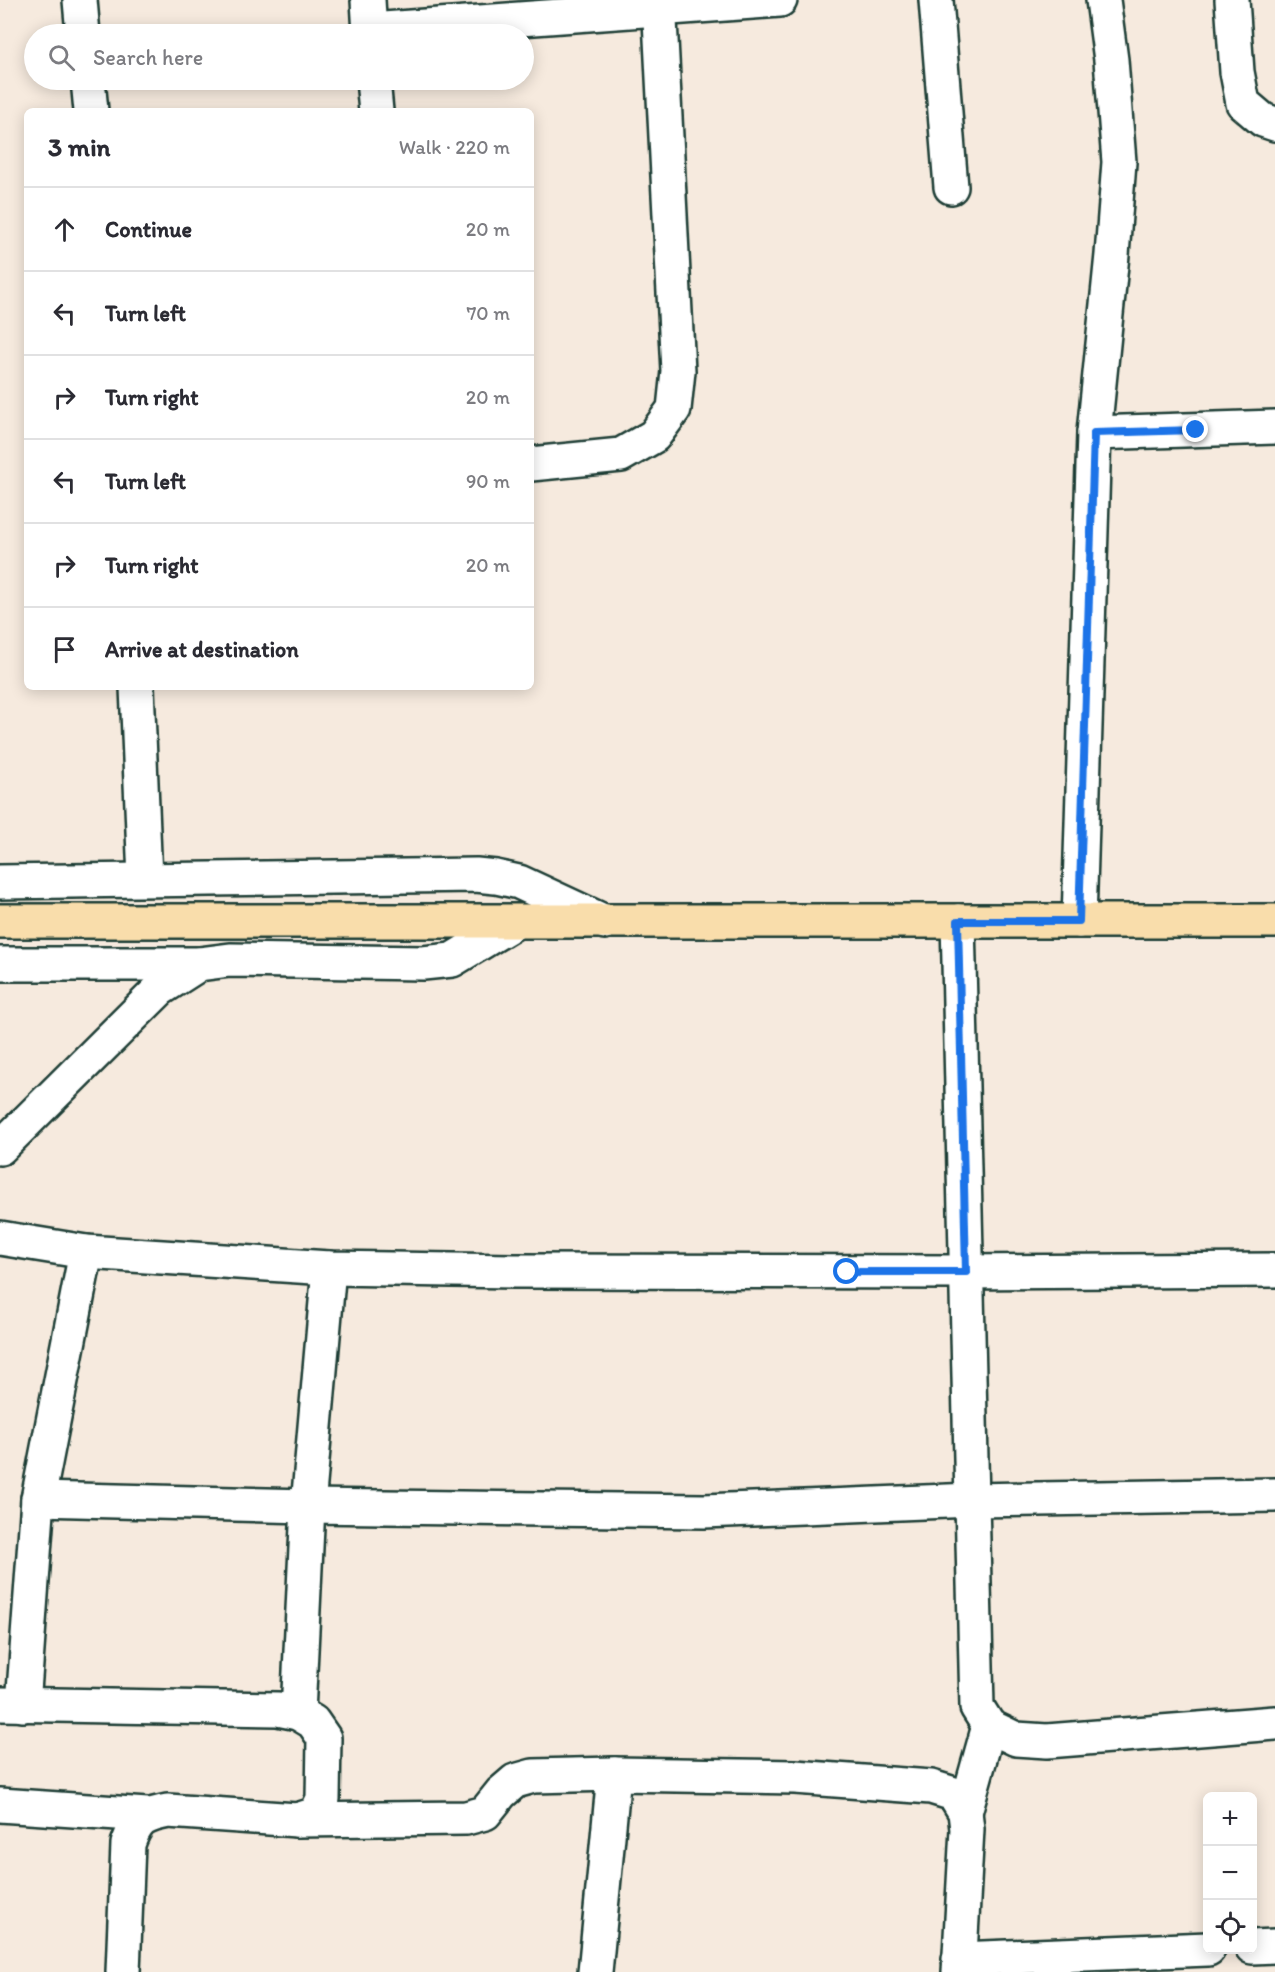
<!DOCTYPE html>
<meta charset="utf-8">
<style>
body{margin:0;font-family:Itim,sans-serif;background:#f7f7f7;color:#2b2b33}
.controls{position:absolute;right:18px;bottom:18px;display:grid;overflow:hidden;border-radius:9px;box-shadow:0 3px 15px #0003}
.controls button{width:54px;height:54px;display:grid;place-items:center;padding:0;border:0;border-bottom:2px solid #e1e1e2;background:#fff;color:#2b2b33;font:30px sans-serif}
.stop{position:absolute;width:18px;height:18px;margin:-14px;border:4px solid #1a73e8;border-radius:50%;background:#fff}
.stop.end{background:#1a73e8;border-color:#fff;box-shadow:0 2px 6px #0008}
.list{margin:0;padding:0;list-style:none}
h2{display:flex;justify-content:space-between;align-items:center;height:78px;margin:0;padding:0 24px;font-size:26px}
h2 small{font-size:20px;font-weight:400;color:#7c7c81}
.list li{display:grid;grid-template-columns:39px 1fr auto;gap:18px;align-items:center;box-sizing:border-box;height:84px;padding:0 24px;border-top:2px solid #e1e1e2}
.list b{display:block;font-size:22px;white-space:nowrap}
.list em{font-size:20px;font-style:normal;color:#7c7c81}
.icon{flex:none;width:33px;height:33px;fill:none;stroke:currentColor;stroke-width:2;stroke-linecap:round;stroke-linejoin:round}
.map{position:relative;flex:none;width:1275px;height:1972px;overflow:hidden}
.search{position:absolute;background:#fff;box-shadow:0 3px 15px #0003;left:24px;top:24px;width:510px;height:66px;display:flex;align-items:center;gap:15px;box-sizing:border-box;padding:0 21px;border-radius:33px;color:#7c7c81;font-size:22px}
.panel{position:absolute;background:#fff;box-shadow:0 3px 15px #0003;left:24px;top:108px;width:510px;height:582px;border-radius:9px}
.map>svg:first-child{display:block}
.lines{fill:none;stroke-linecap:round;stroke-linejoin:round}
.minor-casing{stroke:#1f3d34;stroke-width:38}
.tertiary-casing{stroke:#1f3d34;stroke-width:38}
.primary-casing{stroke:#1f3d34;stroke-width:38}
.minor{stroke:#fff;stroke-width:33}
.tertiary{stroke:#fff;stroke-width:33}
.primary{stroke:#f9ddab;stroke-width:33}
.route{stroke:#1a73e8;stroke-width:8}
</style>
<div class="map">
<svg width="1275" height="1972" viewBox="0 0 1275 1972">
<rect width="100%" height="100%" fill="#f6eade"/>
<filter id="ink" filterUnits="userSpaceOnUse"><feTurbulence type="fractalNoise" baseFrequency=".0167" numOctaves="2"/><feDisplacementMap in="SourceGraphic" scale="12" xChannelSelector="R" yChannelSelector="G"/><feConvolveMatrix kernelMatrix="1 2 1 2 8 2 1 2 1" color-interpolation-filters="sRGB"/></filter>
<g filter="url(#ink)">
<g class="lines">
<g class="minor-casing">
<g id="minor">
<polyline points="80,0 83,34"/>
<polyline points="368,0 370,34"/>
<polyline points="936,0 951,187"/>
<polyline points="1232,0 1237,72 1243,103 1263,120 1275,124"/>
<polyline points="370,30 780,0"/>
<polyline points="88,80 91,111"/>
<polyline points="373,80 376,111"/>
<polyline points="1094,433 1275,427"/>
<polyline points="531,464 621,455 654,436 674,409 678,371 659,0"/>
<polyline points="137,687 145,879"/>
<polyline points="958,921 977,1707 989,1726 1016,1739 1047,1741 1275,1723"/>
<polyline points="1079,921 1094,433 1112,255 1119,162 1111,60 1103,0"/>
<polyline points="0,964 199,964"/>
<polyline points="0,1148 160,989 199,964 230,960 423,963 452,960 515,922"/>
<polyline points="0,1238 86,1252 329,1268 514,1271 965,1272 1275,1270"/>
<polyline points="38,1499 308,1506 704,1511 972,1500 1275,1495"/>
<path d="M0,1704L278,1709L298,1713L313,1722L324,1738L323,1799L316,1814L297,1820L168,1811C143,1816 137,1819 128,1844L123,1972"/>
<polyline points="23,1705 38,1499 86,1252"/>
<polyline points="298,1713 308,1506 329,1268"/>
<polyline points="0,1805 147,1815"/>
<polyline points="965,1812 989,1726"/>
<polyline points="297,1820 466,1818 485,1813 501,1793 515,1781 533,1776 614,1774 795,1777 931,1787 954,1794 965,1812 967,1829 959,1972"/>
<polyline points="1252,1947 1275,1946"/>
<polyline points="959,1959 1208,1949"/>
<polyline points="595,1972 614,1774"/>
</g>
</g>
<g class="tertiary-casing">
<polyline id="tertiary" points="0,882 476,875 496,877 519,882 605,922"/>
</g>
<g class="primary-casing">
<polyline id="primary" points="0,921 1275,921"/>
</g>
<use href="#minor" class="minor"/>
<use href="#tertiary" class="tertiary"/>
<use href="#primary" class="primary"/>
</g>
</g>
<g class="lines" filter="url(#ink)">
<polyline class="route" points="847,1272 966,1272 958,921 1079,921 1094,433 1196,430"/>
</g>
</svg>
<div class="controls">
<button>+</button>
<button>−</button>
<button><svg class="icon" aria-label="locate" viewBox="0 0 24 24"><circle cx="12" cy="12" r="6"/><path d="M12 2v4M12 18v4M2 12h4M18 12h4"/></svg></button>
</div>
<div class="stop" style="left:847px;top:1272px"></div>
<div class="stop end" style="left:1196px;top:430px"></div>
<div class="search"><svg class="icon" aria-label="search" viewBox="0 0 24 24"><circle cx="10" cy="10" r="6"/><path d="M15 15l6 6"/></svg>Search here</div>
<section class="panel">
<h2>3 min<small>Walk · 220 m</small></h2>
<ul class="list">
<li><svg class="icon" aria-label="ahead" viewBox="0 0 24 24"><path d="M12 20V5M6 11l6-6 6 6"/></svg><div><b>Continue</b></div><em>20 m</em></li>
<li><svg class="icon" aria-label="left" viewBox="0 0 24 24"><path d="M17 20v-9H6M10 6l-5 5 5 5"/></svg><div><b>Turn left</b></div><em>70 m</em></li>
<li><svg class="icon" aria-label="right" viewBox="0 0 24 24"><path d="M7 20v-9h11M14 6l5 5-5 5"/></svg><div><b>Turn right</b></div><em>20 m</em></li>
<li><svg class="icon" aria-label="left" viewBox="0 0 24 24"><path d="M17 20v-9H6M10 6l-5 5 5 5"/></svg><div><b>Turn left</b></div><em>90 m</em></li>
<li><svg class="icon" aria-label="right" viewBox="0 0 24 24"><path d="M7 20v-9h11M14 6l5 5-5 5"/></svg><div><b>Turn right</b></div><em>20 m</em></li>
<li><svg class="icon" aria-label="arrive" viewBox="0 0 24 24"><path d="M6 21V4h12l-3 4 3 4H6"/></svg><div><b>Arrive at destination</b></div></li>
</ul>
</section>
</div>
